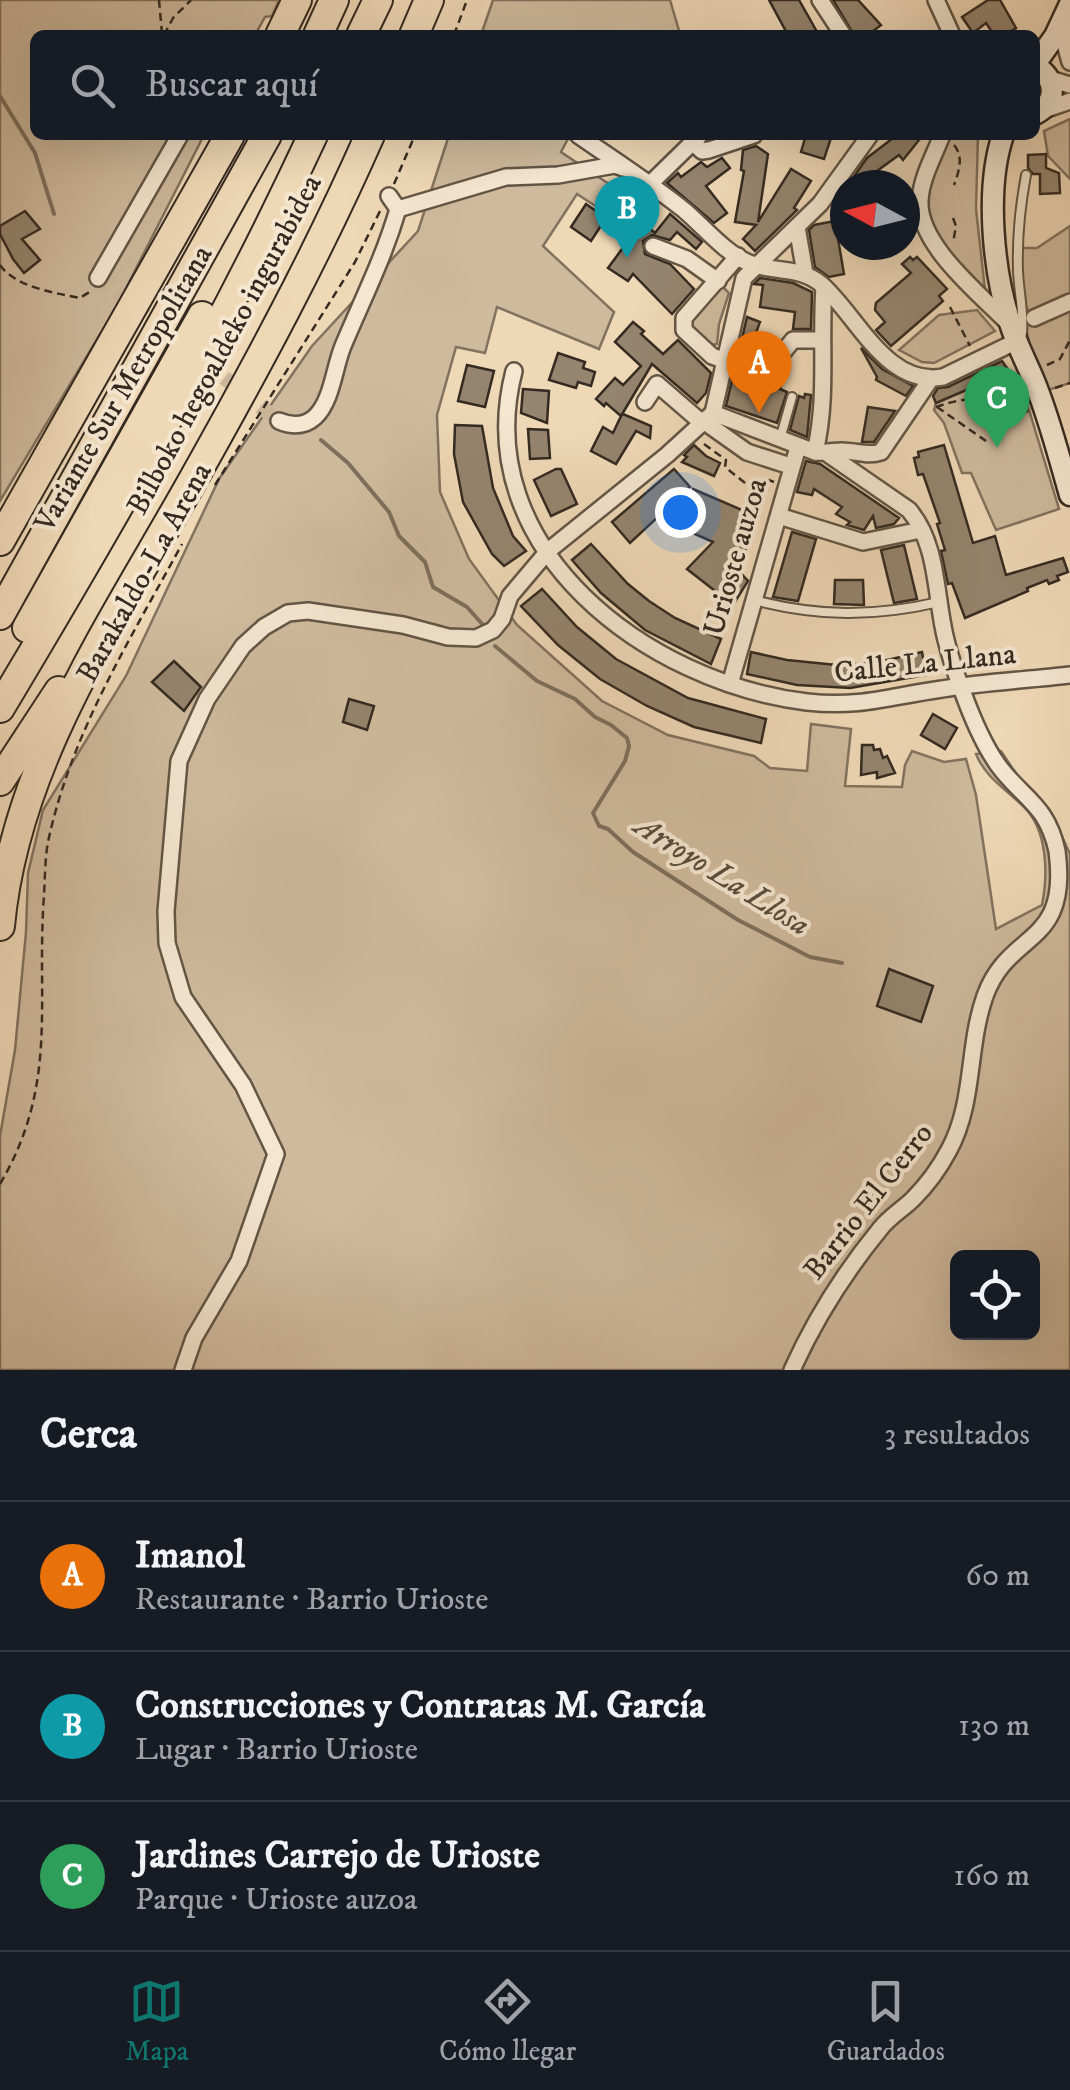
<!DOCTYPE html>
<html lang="es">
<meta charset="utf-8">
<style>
body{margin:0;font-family:"IM FELL DW Pica",serif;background:#242831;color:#f1f3f6}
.controls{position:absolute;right:30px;bottom:30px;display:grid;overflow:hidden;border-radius:15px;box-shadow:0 10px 40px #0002}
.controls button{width:90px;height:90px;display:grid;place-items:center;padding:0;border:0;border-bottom:2px solid #363941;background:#171b24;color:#f1f3f6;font:50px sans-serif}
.compass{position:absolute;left:830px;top:170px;width:90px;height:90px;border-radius:50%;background:#171b24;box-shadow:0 10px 40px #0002;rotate:277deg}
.you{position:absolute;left:680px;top:512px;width:35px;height:35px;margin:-25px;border:8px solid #fff;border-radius:50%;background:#1a73e8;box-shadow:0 0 0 15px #1a73e833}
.badge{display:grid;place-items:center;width:65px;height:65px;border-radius:50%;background:#0f766e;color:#fff;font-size:32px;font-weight:700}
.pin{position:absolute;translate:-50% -82px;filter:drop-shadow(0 2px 5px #0008)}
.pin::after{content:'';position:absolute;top:52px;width:35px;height:30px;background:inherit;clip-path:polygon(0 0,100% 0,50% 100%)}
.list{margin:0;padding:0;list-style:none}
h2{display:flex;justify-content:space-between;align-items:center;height:130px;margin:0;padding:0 40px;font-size:42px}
h2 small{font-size:32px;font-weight:400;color:#9ea1a6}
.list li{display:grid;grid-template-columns:65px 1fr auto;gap:30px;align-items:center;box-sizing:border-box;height:150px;padding:0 40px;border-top:2px solid #363941}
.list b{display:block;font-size:38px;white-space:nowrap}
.list p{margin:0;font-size:32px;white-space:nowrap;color:#9ea1a6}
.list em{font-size:32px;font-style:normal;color:#9ea1a6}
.icon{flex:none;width:55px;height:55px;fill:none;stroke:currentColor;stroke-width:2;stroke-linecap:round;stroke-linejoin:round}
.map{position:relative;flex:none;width:1070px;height:1370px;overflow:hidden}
.search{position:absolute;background:#171b24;box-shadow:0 10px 40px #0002;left:30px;right:30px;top:30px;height:110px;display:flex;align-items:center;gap:25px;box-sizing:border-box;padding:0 35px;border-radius:15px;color:#9ea1a6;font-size:38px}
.sheet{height:580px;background:#171b24}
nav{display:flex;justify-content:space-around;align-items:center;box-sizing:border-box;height:140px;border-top:2px solid #363941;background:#171b24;font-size:28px;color:#9ea1a6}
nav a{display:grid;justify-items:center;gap:5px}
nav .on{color:#0f766e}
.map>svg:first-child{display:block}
.green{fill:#cfba9d;stroke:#82725f;stroke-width:2.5;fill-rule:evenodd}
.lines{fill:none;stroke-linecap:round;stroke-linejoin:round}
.stream{stroke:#7e6f5c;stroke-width:4}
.building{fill:#95846e;stroke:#342a21;stroke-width:2.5}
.street-tunnel{stroke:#cab598;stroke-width:15;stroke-dasharray:15 8;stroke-linecap:butt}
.lane-casing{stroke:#635646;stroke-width:12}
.street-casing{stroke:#635646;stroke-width:20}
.secondary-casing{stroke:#342a21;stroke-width:25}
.highway-casing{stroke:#342a21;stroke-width:32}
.path{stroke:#342a21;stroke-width:2.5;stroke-dasharray:8 5;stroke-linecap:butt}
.lane{stroke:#f5e6d0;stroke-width:8}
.street{stroke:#f5e6d0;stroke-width:15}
.secondary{stroke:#f5e6d0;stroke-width:20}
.highway{stroke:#efd8b6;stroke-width:28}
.labels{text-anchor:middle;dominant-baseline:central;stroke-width:8;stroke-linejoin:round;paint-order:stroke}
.street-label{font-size:30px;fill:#342a21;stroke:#f5e6d0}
.water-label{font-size:32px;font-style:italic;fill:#594c3e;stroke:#f5e6d0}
</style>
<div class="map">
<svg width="1070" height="1370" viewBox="0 0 1070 1370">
<rect width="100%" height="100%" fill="#efd8b6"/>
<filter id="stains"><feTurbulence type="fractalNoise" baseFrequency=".002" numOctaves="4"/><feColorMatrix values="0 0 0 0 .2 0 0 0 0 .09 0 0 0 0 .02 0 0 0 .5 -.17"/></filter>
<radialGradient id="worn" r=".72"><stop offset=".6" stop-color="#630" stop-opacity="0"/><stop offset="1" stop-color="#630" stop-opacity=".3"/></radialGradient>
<g class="green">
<polygon points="0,0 279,0 272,16 265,17 255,35 35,35 35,135 204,135 117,306 0,501"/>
<polygon points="493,0 670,0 680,34 481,35"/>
<polygon points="1070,119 1070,179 1048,156 1044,131"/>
<path d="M449,135H570L561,152L648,210L623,224L577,194L543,246L614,312L599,349L497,307L485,353L456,347L437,415L440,492L469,559L517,625L602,701L668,735L754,756L770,768L807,771L811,724L851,729L845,786L902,787L905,765L912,751L944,762L966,759L976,795L996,929L1042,905C1048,875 1048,830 1024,807C1007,790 985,777 976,754L1001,751L1019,778L1051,813L1070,854V1370H0V1136L15,1050L26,932L28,873L43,810L126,676L219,479L312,346L418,231ZM958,1258H1032V1332H958Z"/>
<path d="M948,135H978L976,209L985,290C958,264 919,231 928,188C931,171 941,152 948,135Z"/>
<polygon points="1070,226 1070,294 1029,313 1023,299 1021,248 1037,248"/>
<polygon points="722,286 729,293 719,324 717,344 710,345 691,328 691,319"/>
<polygon points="1070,302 1070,383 1039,393 1025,322"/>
<polygon points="977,310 995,331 934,363 922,362 899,350 939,315"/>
<polygon points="1001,377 1015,401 1026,400 1059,509 996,530 971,473 962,473 944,423 934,410 936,403 986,381 990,385"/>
</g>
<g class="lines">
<g class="stream">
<polyline points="0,96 35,153 54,214"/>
<polyline points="321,440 348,463 389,512 399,536 425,562 433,587 467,607 483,625"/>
<polyline points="495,646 537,681 575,699 595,717 611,725 627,738 629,746 625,761 593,813 599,826 608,829 633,852 738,920 810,957 842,963"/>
</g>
</g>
<g class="building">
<polygon points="769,0 799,0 816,30 808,35 788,35"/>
<polygon points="833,0 858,0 881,25 868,35 854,35"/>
<polygon points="988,0 1000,0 1016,28 1005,35 994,35 986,23 973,33 962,17"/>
<polygon points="806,135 832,135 824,159 801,152"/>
<polygon points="897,135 923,135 903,160 899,155 877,171 866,185 848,185 867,158"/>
<polygon points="756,146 768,154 758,222 791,169 811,181 794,208 797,210 755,251 743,239 756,225 735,222 744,171 741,170 743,150"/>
<polygon points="1046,154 1046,168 1059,173 1060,193 1040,194 1040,174 1033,174 1028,168 1028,155"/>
<polygon points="722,158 730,168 706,186 727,213 714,223 667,183 678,173 681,177 701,162 707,167"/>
<polygon points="586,204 606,218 591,241 571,227"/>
<polygon points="25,211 40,229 22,239 40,260 24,273 13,259 0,234 0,226"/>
<polygon points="670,214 702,242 696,249 677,232 670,240 652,235 643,241 645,254 670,264 694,289 672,314 633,274 628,281 608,268 642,222 655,233"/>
<polygon points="835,221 844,274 829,277 815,267 809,230 814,225"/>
<polygon points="910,257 913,260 917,257 947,289 939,296 943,301 891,346 876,330 885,322 875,310 876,303 911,273 902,264"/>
<polygon points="760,278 793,283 812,292 811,329 793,329 795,312 760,307 763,285 754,284"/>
<polygon points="747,317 760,322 753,341 746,349 759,354 765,367 787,368 780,389 787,392 777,423 726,406"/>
<polygon points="633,322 644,331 641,334 663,354 678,340 711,373 706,393 697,403 652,364 621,416 623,414 651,426 650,438 636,431 616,464 591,451 603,427 613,433 621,416 606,403 604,406 596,399 615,378 623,385 641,366 615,342"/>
<polygon points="861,348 882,369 913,386 906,396 876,380 877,377"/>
<polygon points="558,353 585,362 583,368 595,372 591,386 578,382 576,388 549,380"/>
<polygon points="1002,361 1009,371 990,385 987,381 936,403 933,396 938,388 948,387"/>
<polygon points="467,365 494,371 485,407 458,401"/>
<polygon points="523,389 549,391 547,423 521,413"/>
<polygon points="805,394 811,395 807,437 790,430 799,396 804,398"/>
<polygon points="868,407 895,411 874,442 862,442"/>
<polygon points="455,425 482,426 493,488 513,536 526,551 504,566 492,554 463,502 454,454"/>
<polygon points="528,429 548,430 550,458 530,459"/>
<polygon points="694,445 706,456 720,463 714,476 682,462 687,457 684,455"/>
<polygon points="944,445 973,543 995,536 1006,575 1063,558 1068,572 1057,576 1059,580 1049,584 1047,580 1027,588 1028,591 965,618 952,583 948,584 941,551 945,550 937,524 940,523 923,474 918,475 914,458 919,457 918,452"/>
<polygon points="806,461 820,464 899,518 894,524 876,528 873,516 864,530 847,525 850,522 836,514 842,507 814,489 812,495 797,492"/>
<polygon points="556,469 561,469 577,504 551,516 534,480"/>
<polygon points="674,469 690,487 630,543 612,522"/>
<polygon points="693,489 749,513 745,553 734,566 748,581 733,605 687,569 713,542 677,526"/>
<polygon points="792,532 816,539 798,601 773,597"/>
<polygon points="591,544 628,584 649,601 675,618 721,639 711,664 645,630 601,593 572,560"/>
<polygon points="904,545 917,599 894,603 881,550"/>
<polygon points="835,580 863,580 864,605 834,604"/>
<polygon points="542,589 577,627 616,659 688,698 766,719 761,743 694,727 647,706 600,679 558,645 521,606"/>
<polygon points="751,652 787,660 837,665 874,663 922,652 926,675 850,688 797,685 747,674"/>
<polygon points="174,661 201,687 184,711 152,682"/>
<polygon points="349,699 374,706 367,730 343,722"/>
<polygon points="933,714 957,728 945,749 921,735"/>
<polygon points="862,745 873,745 874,750 880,749 883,758 887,756 895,773 877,778 877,772 861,775"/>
<polygon points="889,969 933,986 921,1022 877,1006"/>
</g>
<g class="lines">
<polyline class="street-tunnel" points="98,278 279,421"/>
<g class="lane-casing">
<g id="lane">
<path d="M1022,334C1024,312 1019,293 1018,271C1017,239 1020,207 1026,175"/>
<polyline points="780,439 792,397"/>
<path d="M754,600C819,617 874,617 939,602"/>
</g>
</g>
<g class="street-casing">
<g id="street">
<polyline points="820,0 843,35"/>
<polyline points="936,0 952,35"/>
<polyline points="1065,17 1065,44 1070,62"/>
<polyline points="1050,79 1070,85"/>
<polyline points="1044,110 1070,101"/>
<path d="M578,135C614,160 650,183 684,210C704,227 725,253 749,263C773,273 800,266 821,284C857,315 886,387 943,377L1017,341"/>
<path d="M942,135C934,156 921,178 920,201C918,245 980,294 1009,324"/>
<polyline points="692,142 702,151 709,150 754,135"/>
<polyline points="650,184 700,135"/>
<polyline points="398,209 506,177 558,175 615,165 623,168"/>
<polyline points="797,227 805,273"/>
<polyline points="653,246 687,259 718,281"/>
<polyline points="98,278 180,135"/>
<polyline points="1034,318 1070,302"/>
<polyline points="770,357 780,356 793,340 822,340"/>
<polyline points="726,361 712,356 684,330 684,318 738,256"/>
<path d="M514,371C468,549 648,683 807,702C861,708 891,696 942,689C984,682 1028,680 1070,675"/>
<polyline points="645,402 657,384 701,422"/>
<polyline points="713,413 744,278 820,204 870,135"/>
<path d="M713,413L815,452C824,453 831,451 840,451C854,450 867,457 881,452L930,380"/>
<polyline points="702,420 747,452 784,464"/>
<path d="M279,421C291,426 304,427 315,417C332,401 334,368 343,346C363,298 383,260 398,209L389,196"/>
<path d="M815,452C828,398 820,343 824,287"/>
<polyline points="779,516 863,542 921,530"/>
<polyline points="730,684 798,447"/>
<polyline points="183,1370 194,1338 239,1261 276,1154 243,1085 183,997 167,943 166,911 179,761 207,699 243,646 264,627 288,613 308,611 403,625 448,637 476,638 493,630 502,619 510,596 548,551 667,455 713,413"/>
<path d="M792,1370C815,1319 844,1273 880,1229C889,1217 903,1209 913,1199C927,1185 940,1167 949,1150C975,1102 967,1047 985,996C1009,929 1070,948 1057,851C1047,804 1022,798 998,765C983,744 971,715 962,690C956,674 950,657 946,640C935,598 939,545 909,510L828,454"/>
</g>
</g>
<g class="secondary-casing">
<g id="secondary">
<polyline points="1035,64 1055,36 1070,4"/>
<path d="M1035,66C1057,78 1058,103 1035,114"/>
<path d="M1003,135C985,189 993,272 1011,326C1018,348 1030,369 1038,391C1051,425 1060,460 1070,495"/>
</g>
</g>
<g class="highway-casing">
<g id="highway">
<polyline points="280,35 297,0"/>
<polyline points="318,35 334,0"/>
<polyline points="361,35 378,0"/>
<polyline points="414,35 429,0"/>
<polyline points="0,541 230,135"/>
<polyline points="0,615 267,135"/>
<polyline points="27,628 202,316"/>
<path d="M0,708C112,521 221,333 313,135"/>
<polyline points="0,781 59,691"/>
<path d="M0,926C15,761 116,618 194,478C257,366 318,253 370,135"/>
</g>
</g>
<g class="path">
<polyline points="159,0 162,34"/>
<polyline points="164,35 173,18 191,0"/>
<polyline points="454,35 467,0"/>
<path d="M954,145C964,157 959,171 954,185"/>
<polyline points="394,184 415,135"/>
<polyline points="953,218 956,226 953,243"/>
<path d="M0,265C15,287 55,293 80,298L91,291"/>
<polyline points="950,307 970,346"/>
<polyline points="1047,365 1060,359 1070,340"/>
<polyline points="1055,388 1070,383"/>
<path d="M936,407C966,396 1000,394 1028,412"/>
<polyline points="937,407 986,441"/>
<polyline points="704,444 726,460 725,467 755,491 766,479 774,482"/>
<polyline points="215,485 355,262 381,209"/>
<path d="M0,1184C59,1084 36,1003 44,895C45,877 45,858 48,842C71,733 130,640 182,544"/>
</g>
<use href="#lane" class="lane"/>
<use href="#street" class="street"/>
<use href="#secondary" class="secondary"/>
<use href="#highway" class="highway"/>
</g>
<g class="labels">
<g class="street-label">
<text transform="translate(225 345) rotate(-62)">Bilboko hegoaldeko ingurabidea</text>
<text transform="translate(124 389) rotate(-60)">Variante Sur Metropolitana</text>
<text transform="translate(736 557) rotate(-74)">Urioste auzoa</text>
<text transform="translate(145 573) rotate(-61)">Barakaldo-La Arena</text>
<text transform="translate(925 664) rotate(-6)">Calle La Llana</text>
<text transform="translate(869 1202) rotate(-52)">Barrio El Cerro</text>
</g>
<g class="water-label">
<text transform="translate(722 876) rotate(32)">Arroyo La Llosa</text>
</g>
</g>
<rect width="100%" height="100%" filter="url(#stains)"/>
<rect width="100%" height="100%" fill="url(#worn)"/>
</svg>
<div class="controls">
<button><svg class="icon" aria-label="locate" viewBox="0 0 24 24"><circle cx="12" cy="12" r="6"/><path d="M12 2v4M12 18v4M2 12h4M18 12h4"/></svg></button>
</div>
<svg class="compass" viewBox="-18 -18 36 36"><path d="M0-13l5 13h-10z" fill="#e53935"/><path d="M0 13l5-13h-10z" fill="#9ea1a6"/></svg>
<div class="you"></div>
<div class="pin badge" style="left:759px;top:413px;background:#e8710a">A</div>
<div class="pin badge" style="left:627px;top:258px;background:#0f9aa8">B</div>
<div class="pin badge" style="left:997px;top:448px;background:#2e9e5b">C</div>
<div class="search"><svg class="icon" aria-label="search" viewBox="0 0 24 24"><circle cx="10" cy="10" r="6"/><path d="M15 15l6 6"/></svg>Buscar aquí</div>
</div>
<section class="sheet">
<h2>Cerca<small>3 resultados</small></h2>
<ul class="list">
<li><span class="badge" style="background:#e8710a">A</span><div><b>Imanol</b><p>Restaurante · Barrio Urioste</p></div><em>60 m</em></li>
<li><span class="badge" style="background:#0f9aa8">B</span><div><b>Construcciones y Contratas M. García</b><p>Lugar · Barrio Urioste</p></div><em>130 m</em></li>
<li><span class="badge" style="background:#2e9e5b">C</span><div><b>Jardines Carrejo de Urioste</b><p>Parque · Urioste auzoa</p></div><em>160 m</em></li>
</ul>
</section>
<nav>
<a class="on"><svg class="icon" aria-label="map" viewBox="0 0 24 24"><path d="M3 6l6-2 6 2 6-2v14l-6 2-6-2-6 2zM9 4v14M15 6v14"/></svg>Mapa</a>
<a><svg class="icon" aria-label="directions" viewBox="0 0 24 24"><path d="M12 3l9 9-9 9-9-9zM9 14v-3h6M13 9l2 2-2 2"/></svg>Cómo llegar</a>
<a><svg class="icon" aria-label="saved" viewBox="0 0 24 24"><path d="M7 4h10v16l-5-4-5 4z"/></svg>Guardados</a>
</nav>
